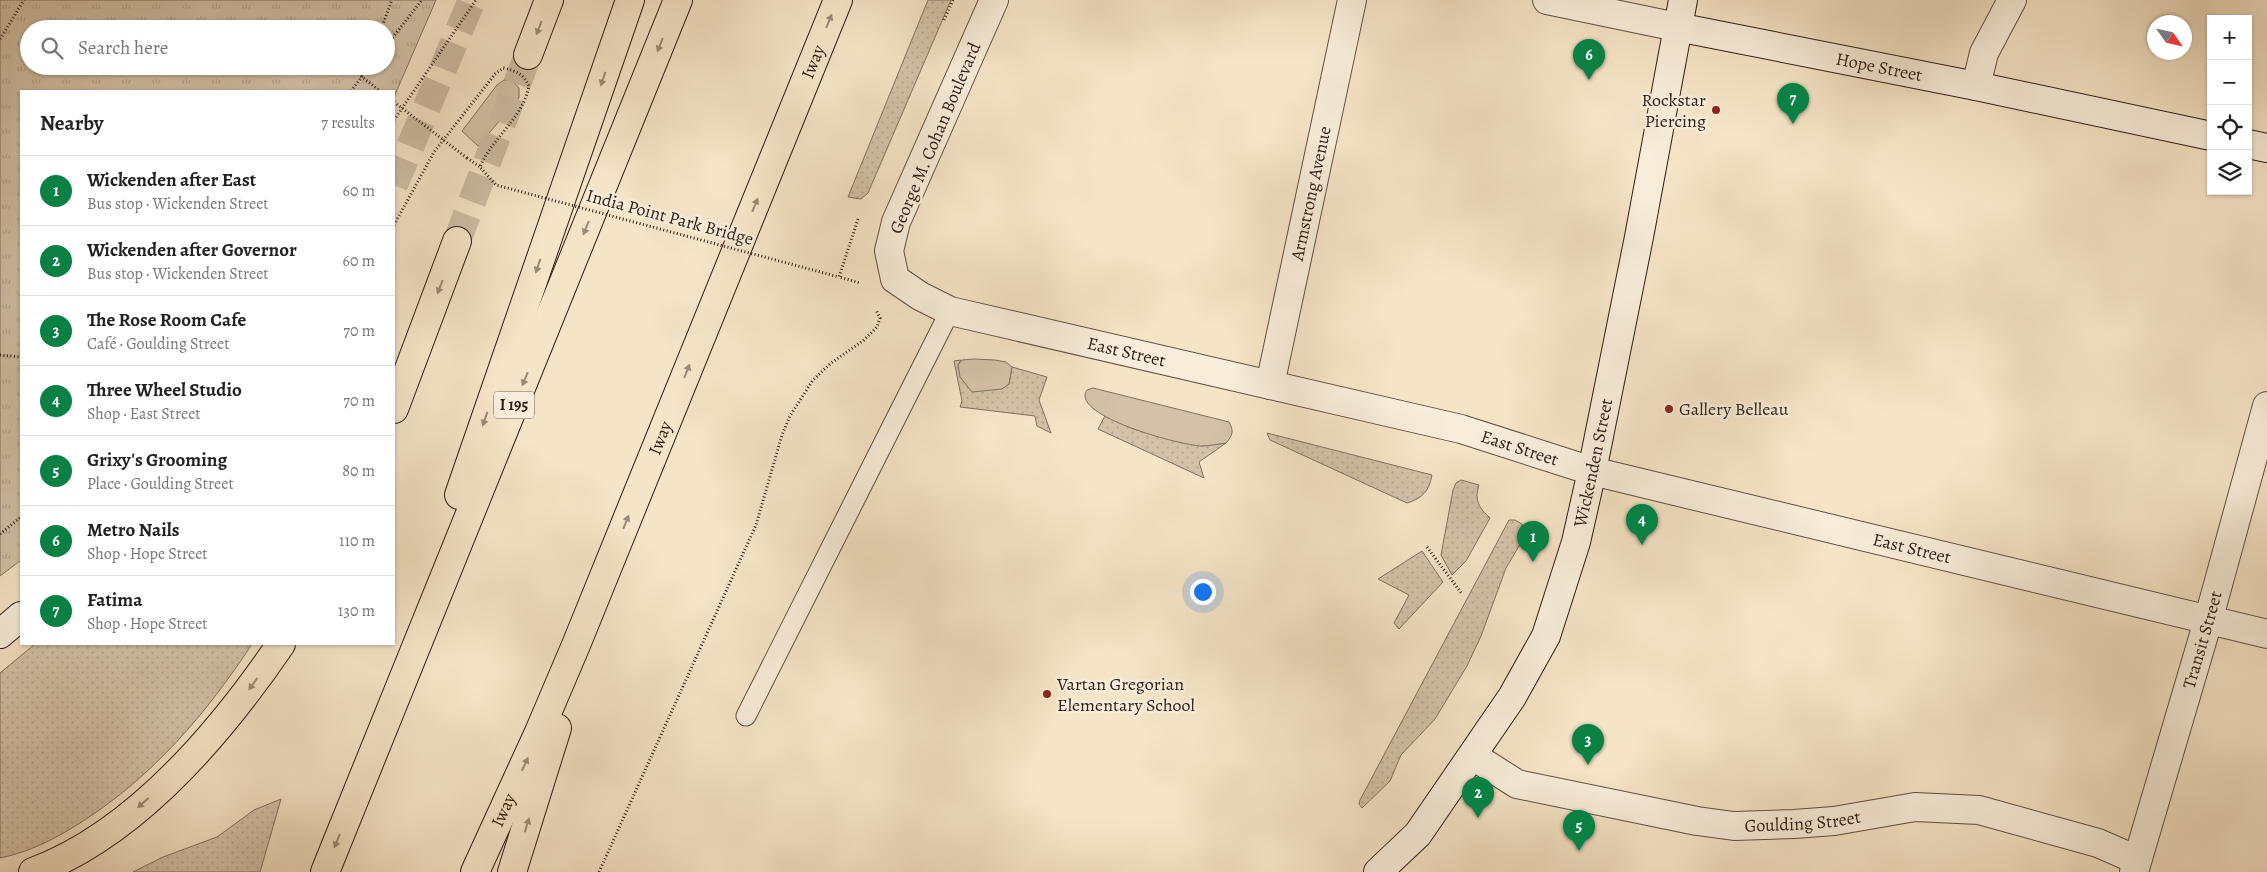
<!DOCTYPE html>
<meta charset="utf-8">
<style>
body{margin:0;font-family:Alegreya,serif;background:#f6f6f6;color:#222}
.controls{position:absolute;right:15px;top:15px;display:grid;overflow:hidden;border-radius:0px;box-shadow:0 1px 4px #0004}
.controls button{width:45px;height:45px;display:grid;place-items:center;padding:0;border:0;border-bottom:1px solid #e0e0e0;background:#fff;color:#222;font:25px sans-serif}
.compass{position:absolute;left:2147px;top:15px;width:45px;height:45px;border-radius:50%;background:#fff;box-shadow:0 1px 4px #0004;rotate:124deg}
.you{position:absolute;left:1202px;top:591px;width:18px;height:18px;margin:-12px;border:4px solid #fff;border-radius:50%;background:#1a73e8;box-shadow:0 0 0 8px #1a73e833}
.badge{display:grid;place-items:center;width:32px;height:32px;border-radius:50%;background:#0b8043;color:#fff;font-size:16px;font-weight:700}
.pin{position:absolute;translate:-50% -41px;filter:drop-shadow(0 1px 2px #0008)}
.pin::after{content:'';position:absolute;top:26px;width:18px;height:15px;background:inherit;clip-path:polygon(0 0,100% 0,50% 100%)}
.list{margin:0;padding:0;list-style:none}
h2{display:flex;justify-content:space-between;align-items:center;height:65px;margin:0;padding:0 20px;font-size:21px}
h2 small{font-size:16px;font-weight:400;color:#767676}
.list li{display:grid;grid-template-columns:32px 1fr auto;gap:15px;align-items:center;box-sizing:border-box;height:70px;padding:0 20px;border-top:1px solid #e0e0e0}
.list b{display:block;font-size:19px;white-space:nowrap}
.list p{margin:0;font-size:16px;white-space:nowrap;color:#767676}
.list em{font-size:16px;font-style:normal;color:#767676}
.icon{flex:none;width:28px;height:28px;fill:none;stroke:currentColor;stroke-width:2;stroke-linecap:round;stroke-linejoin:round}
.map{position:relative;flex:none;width:2267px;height:872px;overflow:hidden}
.search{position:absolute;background:#fff;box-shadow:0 1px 4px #0004;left:20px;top:20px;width:375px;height:55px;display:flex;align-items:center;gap:12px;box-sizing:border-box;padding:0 18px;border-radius:28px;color:#767676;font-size:19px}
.panel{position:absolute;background:#fff;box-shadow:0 1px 4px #0004;left:20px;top:90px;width:375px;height:555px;border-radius:0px}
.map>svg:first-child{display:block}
.grass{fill:url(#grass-dots);stroke:#807060}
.park{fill:url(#park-tufts);stroke:#807060;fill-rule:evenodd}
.garden{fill:#d3c2a8;stroke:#807060}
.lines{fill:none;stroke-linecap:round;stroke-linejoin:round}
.secondary-tunnel{stroke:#cdbca3;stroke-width:28;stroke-dasharray:28 14;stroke-linecap:butt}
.highway-tunnel{stroke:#cdbca3;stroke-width:28;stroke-dasharray:28 14;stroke-linecap:butt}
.lane-casing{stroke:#604f43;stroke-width:21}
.street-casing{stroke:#604f43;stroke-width:30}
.secondary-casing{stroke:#2e1d17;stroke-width:30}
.highway-casing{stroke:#2e1d17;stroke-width:30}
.path{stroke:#2e1d17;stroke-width:3;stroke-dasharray:1 2.5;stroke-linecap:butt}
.lane{stroke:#f8edda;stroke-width:19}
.street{stroke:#f8edda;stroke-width:28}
.secondary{stroke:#f8edda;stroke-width:28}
.highway{stroke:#f5e4c6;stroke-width:28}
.path-bridge{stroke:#2e1d17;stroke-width:3;stroke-dasharray:1 2.5;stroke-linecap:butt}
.oneway{fill:#9b8a77}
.poi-dot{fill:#8f2418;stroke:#f8edda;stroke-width:2}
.labels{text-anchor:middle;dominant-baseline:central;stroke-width:5;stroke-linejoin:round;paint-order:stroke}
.shield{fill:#f8edda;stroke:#6b5b52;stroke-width:1}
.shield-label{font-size:16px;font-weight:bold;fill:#2e1d17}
.street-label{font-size:18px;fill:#2e1d17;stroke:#f8edda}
.poi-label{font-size:18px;fill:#2e1d17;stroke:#f8edda;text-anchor:start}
</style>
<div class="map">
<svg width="2267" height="872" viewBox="0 0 2267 872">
<defs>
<pattern id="grass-dots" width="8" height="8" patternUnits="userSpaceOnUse" patternTransform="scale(1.25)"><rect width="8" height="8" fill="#d3c2a8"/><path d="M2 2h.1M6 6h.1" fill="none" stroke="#b5a690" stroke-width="1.8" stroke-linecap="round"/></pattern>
<pattern id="park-tufts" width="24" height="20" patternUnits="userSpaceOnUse" patternTransform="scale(1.25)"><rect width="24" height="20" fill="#d3c2a8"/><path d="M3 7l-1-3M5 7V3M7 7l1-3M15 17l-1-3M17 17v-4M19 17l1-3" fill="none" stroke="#b5a690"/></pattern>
</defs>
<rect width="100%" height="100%" fill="#f5e4c6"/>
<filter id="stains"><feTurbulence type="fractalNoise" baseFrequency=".004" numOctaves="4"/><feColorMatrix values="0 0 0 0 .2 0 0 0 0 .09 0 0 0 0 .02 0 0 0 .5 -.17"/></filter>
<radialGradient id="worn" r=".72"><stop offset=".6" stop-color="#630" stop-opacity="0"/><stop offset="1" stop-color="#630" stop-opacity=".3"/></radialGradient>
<g class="grass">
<polygon points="928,0 951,0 868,193 861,199 848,197"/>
<polygon points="961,360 958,365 1009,384 1012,367 1047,377 1039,400 1051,433 1037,426 1035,416 960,407 962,401 954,361"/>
<polygon points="1105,416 1134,429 1202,446 1226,443 1199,462 1204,478 1098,429"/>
<path d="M1267,433L1432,475C1429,491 1423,498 1407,503L1270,440Z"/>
<path d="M1461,480L1479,485C1474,500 1479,508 1490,518L1466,561L1452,575L1441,555L1453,490L1456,483Z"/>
<polygon points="1509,520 1515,520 1522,524 1524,532 1522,541 1506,568 1481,636 1467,666 1435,719 1401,755 1390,781 1362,808 1359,804 1360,800"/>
<polygon points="1422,551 1443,582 1399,629 1394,623 1409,595 1378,579"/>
<path d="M35,644H252C207,713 153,776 83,821C57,838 30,852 0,858V673Z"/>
<polygon points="281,799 260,872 133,872 163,857 217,837 254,810"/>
</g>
<path class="park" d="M0,0H436L394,97V91H21V560L0,576ZM29,29H386V66H29Z"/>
<g class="garden">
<path d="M504,80C511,79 515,83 519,88V98L478,146L462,131L497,85Z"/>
<polygon points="974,359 995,360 1006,362 1012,367 1009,384 1002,389 972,392 960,377 958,365 962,360"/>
<path d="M1093,388L1229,422C1234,431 1233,435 1226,443C1218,444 1210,446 1202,446C1183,446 1069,416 1087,390Z"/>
</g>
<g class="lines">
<polyline class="secondary-tunnel" points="394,185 472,0"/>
<polyline class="highway-tunnel" points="457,241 528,55"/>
<g class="lane-casing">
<polyline id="lane" points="746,716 950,311"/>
</g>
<g class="street-casing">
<g id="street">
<path id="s1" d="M994,0L896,222L889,251L895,279L920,296L950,311L1461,429L1592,471L2267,634"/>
<polyline points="1547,0 1677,27"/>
<polyline points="1976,86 1984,53 2012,0"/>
<path id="s2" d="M1270,385L1352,0"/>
<path id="s3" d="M1473,756L1517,784L1697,821L1734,826L1794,824L1834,821L1915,807L1979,810L2098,843L2137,860"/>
<path id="s4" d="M2134,872L2208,621L2267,406"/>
</g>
</g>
<g class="secondary-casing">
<g id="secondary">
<path id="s5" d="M1677,27L1976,86L2211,136"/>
<polyline points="2248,144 2267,148"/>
<polyline points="0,634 21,616"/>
<path id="s6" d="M1378,872L1418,834L1512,697L1546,636L1576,542L1592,471L1639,237L1683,0"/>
</g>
</g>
<g class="highway-casing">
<g id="highway">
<polyline points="528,55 549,0"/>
<polyline points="394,409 457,241"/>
<polyline points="459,495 630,0"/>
<path d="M33,872C136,834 221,732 281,644"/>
<polyline points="325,872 678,0"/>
<path id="s7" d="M475,872L539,732L576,645L838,0"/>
<polyline points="512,872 557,728"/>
</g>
</g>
<g class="path">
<polyline points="944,20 953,0"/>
<polyline points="381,29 392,0"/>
<polyline points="0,39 24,0"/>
<polyline points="386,46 422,0"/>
<polyline points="363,73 365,66"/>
<polyline points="361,76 380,91"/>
<polyline points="351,91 370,66"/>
<polyline points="467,158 480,167"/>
<polyline points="858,219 839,277 860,283"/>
<polyline points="0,355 21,357"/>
<polyline points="0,534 21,517"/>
<polyline points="1427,547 1462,594"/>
<polyline points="599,872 756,525 782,435 790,416 813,380 831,363 864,340 877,327 880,318 876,310"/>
</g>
<use href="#lane" class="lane"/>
<use href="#street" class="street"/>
<use href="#secondary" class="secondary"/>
<use href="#highway" class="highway"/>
<g class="path-bridge">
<polyline points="394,102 467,158"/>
<polyline points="394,120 476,0"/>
<path d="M394,225L434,152L495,74L503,68C517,71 523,74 529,86C523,118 492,138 480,167L496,185L839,277"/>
</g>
</g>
<defs><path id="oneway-solid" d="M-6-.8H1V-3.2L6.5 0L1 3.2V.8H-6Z" transform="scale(1.25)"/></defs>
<g class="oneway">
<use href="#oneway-solid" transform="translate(829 21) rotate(-68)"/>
<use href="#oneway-solid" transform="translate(539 28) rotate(111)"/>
<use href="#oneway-solid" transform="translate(660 45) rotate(112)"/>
<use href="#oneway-solid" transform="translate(603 79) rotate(109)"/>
<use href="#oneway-solid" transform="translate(755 205) rotate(-68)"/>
<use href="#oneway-solid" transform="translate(586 228) rotate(112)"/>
<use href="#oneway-solid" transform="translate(538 266) rotate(109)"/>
<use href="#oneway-solid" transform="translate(440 287) rotate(111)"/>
<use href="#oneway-solid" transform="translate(687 371) rotate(-68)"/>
<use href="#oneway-solid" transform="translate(525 379) rotate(112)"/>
<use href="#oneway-solid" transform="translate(485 419) rotate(109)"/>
<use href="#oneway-solid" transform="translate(626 522) rotate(-68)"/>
<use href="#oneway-solid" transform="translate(253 684) rotate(126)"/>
<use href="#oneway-solid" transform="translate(525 764) rotate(-65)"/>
<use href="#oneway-solid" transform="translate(143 803) rotate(139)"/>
<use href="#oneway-solid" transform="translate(527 825) rotate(-73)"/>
<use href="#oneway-solid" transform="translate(337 841) rotate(112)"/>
</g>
<g class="poi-dot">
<circle cx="1716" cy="110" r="5"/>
<circle cx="1669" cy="409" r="5"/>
<circle cx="1047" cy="694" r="5"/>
</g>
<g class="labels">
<rect class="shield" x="494" y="391.5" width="40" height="27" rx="4"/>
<g class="shield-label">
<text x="514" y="405">I 195</text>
</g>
<g class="street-label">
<text stroke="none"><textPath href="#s7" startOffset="878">Iway</textPath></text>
<text stroke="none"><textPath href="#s5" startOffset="206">Hope Street</textPath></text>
<text transform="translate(935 138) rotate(-67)">George M. Cohan Boulevard</text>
<text stroke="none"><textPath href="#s2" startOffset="196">Armstrong Avenue</textPath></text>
<text transform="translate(670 217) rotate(15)">India Point Park Bridge</text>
<text stroke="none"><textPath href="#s1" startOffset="546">East Street</textPath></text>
<text stroke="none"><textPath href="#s7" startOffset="472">Iway</textPath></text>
<text stroke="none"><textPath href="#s1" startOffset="951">East Street</textPath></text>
<text stroke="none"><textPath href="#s6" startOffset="471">Wickenden Street</textPath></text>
<text stroke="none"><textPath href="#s1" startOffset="1356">East Street</textPath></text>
<text stroke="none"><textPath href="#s4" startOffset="242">Transit Street</textPath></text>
<text stroke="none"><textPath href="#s7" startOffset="68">Iway</textPath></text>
<text stroke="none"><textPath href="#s3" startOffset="342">Goulding Street</textPath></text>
</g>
<g class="poi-label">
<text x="1706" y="100" text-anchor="end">Rockstar<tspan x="1706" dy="21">Piercing</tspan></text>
<text x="1679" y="409">Gallery Belleau</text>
<text x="1057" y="684">Vartan Gregorian<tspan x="1057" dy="21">Elementary School</tspan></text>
</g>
</g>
<rect width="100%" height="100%" filter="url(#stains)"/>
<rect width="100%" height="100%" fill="url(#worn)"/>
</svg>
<div class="controls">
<button>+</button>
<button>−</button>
<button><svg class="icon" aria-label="locate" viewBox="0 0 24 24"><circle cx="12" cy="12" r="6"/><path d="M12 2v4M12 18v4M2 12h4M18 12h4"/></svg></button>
<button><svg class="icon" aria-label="layers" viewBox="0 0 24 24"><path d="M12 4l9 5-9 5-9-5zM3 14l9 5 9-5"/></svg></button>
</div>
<svg class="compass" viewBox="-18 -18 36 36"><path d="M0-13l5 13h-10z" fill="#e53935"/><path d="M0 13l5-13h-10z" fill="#767676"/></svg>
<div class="you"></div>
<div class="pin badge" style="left:1533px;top:562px">1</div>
<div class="pin badge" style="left:1478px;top:818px">2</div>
<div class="pin badge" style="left:1588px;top:765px">3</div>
<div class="pin badge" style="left:1642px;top:545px">4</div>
<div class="pin badge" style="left:1579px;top:851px">5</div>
<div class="pin badge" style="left:1589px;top:80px">6</div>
<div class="pin badge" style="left:1793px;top:124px">7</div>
<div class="search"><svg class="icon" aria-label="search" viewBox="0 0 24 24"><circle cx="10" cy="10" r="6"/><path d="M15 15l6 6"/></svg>Search here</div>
<section class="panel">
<h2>Nearby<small>7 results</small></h2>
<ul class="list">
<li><span class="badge">1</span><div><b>Wickenden after East</b><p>Bus stop · Wickenden Street</p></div><em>60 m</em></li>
<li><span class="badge">2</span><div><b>Wickenden after Governor</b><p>Bus stop · Wickenden Street</p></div><em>60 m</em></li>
<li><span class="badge">3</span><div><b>The Rose Room Cafe</b><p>Café · Goulding Street</p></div><em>70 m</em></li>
<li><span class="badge">4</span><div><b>Three Wheel Studio</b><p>Shop · East Street</p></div><em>70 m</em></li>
<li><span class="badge">5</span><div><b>Grixy's Grooming</b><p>Place · Goulding Street</p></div><em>80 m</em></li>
<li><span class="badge">6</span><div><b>Metro Nails</b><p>Shop · Hope Street</p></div><em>110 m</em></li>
<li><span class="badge">7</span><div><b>Fatima</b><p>Shop · Hope Street</p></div><em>130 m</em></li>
</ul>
</section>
</div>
